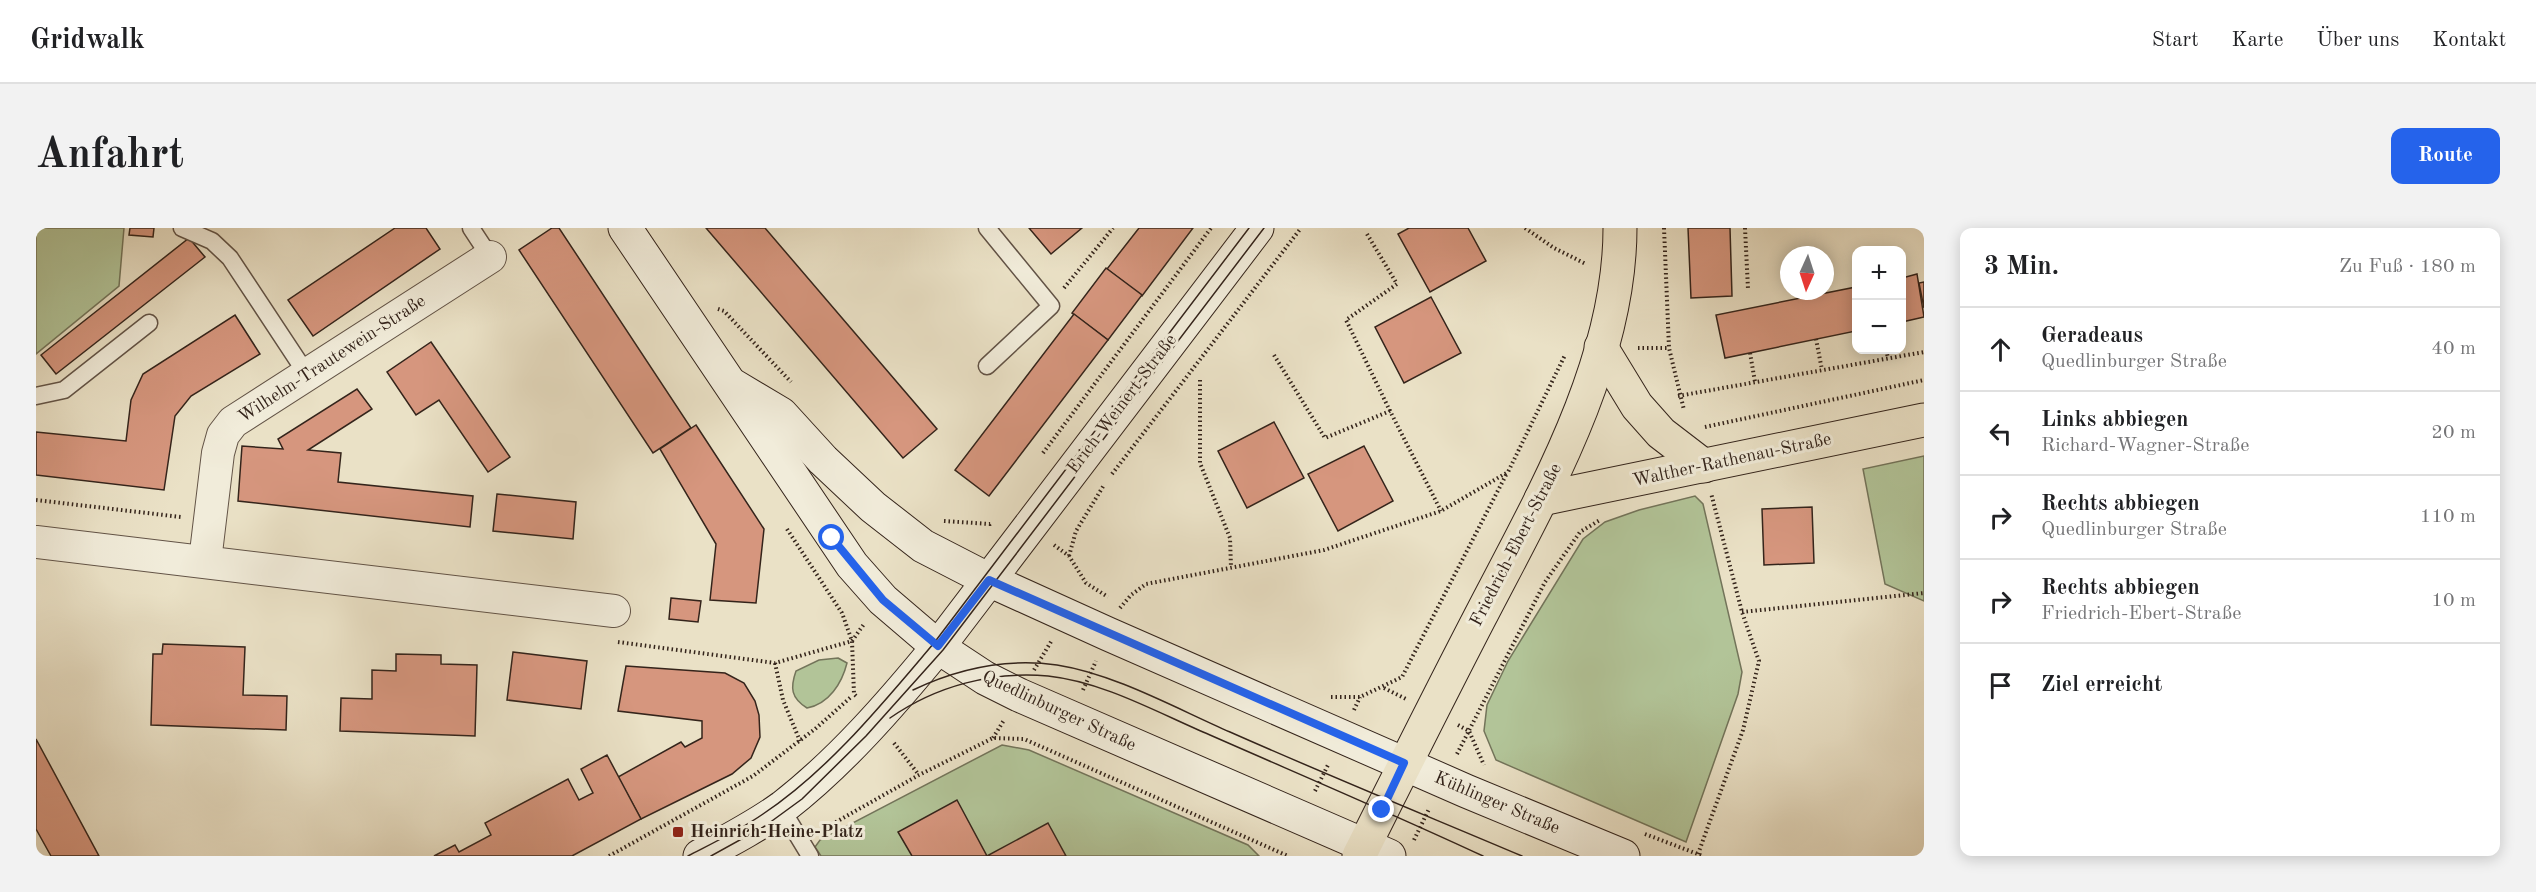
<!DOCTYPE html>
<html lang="de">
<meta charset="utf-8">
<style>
body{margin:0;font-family:"Old Standard TT",serif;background:#f2f2f2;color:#202124}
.controls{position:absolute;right:18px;top:18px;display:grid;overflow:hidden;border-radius:12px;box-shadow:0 3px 15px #0003}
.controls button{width:54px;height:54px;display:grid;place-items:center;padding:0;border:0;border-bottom:2px solid #e0e0e0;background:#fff;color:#202124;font:30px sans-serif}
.compass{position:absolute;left:1744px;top:18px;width:54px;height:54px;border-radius:50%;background:#fff;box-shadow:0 3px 15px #0003;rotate:183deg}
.stop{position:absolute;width:18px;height:18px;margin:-14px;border:4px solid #2563eb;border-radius:50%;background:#fff}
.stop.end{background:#2563eb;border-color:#fff;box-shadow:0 2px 6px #0008}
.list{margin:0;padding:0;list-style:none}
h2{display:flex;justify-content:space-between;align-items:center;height:78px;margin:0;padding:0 24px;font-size:26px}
h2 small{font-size:20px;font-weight:400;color:#757577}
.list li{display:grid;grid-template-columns:39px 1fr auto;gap:18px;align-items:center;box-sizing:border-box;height:84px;padding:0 24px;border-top:2px solid #e0e0e0}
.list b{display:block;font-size:22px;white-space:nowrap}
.list p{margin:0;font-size:20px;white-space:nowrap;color:#757577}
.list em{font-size:20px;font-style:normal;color:#757577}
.icon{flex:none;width:33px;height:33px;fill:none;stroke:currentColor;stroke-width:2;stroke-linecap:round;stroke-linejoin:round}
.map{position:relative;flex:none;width:1888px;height:628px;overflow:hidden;border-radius:12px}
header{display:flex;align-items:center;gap:36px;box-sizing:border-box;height:84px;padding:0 30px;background:#fff;border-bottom:2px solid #e0e0e0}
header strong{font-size:28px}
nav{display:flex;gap:33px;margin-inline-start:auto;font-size:21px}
.intro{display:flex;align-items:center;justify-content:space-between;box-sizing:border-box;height:144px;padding:0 36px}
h1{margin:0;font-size:42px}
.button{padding:15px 27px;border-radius:12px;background:#2563eb;color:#fff;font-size:21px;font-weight:700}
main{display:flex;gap:36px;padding:0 36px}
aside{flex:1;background:#fff;border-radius:12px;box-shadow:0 3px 15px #0003}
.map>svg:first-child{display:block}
.green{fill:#b2c498;stroke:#73745a;stroke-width:1.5}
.building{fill:#d6967e;stroke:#34241b;stroke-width:1.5}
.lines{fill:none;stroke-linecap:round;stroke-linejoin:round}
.lane-casing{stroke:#625346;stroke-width:19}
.street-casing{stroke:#625346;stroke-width:34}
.secondary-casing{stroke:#34241b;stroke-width:35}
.primary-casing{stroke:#34241b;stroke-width:35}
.path{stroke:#34241b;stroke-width:4;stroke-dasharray:1.5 3;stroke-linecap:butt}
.lane{stroke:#f1ecda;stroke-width:16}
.street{stroke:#f1ecda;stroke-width:32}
.secondary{stroke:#f1ecda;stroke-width:33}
.primary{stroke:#eae1c6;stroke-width:33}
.tram{stroke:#34241b;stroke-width:1.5}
.route{stroke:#2563eb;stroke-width:8}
.poi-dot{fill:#8f2418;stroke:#f1ecda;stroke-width:2}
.labels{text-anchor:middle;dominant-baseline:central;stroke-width:6;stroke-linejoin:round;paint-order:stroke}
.street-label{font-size:18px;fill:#34241b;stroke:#f1ecda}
.poi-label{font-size:18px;font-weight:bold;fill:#34241b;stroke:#f1ecda;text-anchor:start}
</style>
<header>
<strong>Gridwalk</strong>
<nav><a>Start</a><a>Karte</a><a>Über uns</a><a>Kontakt</a></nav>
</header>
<div class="intro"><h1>Anfahrt</h1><a class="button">Route</a></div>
<main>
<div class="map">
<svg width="1888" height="628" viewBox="0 0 1888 628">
<rect width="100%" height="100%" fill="#eae1c6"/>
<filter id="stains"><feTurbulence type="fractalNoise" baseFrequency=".00333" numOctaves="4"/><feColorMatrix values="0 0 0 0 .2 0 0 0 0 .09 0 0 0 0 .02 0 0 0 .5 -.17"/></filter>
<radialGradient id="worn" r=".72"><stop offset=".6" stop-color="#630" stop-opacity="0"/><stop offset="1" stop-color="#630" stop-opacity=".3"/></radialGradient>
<g class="green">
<polygon points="0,0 88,0 83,58 0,126"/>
<polygon points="1888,228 1888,373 1849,356 1827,241"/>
<polygon points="1659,268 1667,276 1706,444 1702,466 1650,614 1460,532 1448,503 1451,477 1472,433 1547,311 1569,294 1603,282"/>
<path d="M802,430L811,435C806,455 793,476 771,480C755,470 754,460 760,443L783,432Z"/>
<polygon points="966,517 993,522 1212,617 1223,628 785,628 779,619 784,612"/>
</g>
<g class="building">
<polygon points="94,0 118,0 117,9 93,7"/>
<polygon points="359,0 390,0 404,21 277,108 252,72"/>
<polygon points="516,0 523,0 655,200 617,225 483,22"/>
<polygon points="670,0 729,0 901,201 867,230"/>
<polygon points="993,0 1046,0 1015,26"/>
<polygon points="1103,0 1157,0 1106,68 1071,41"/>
<polygon points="1373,0 1432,0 1450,33 1394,64 1362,6"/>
<polygon points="1652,0 1694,0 1696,68 1655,70"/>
<polygon points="153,10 169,29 20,146 5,127"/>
<polygon points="1070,40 1106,67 1072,112 1036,85"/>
<polygon points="1881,46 1888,89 1866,94 1866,50"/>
<polygon points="1888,54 1888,80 1883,55"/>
<polygon points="1820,59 1820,103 1689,130 1680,87"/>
<polygon points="1395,69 1425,125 1368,155 1339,99"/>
<polygon points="1038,86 1072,112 953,268 919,242"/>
<polygon points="199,87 224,126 155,168 139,188 128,262 0,247 0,204 90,213 95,172 107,146"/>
<polygon points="395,114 474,229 452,244 403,172 380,187 351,144"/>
<polygon points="321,161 336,181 272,222 305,225 302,254 437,268 434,299 202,273 206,218 247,221 242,211"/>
<polygon points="1238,194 1268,250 1211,280 1182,223"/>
<polygon points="660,197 728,301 720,375 674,372 680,316 624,221"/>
<polygon points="1328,218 1357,273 1302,303 1272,246"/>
<polygon points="461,266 540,274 537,311 457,303"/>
<polygon points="1776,279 1778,335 1728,337 1726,281"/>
<polygon points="635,370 665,373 662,394 633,391"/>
<polygon points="127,416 209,419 207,467 251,468 250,502 115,497 117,426 126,426"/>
<polygon points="477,424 551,433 545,481 471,472"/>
<polygon points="360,426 405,427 405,436 441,437 439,508 304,503 305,470 336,471 336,442 360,443"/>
<polygon points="590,438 689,445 708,455 719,473 723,487 724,509 715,530 696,546 605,591 582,549 645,514 649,519 666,510 666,493 582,483"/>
<polygon points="0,511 63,628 15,628 0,601"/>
<polygon points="571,527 605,591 536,628 398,628 419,617 423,624 455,607 449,595 532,551 543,572 557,565 545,541"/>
<polygon points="921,572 951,628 876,628 862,604"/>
<polygon points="1012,595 1030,628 951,628"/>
</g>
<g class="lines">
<g class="lane-casing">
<g id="lane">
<polyline points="146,0 176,13 194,30 270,145"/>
<polyline points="435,0 454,29"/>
<polyline points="951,138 1015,78 951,0"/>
<polyline points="0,168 28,162 113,95"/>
<polyline points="745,580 774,628"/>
</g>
</g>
<g class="street-casing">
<g id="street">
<polyline points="0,314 578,383"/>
<polyline points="169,333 182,225 187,207 197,194 454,29"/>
</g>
</g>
<g class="secondary-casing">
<g id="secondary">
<polyline points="589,0 816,337 847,372 902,419 949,450 983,467 1353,628"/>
<polyline points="698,158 745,186 787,232 837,279 887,318 953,352 1072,406 1430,563 1587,628"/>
<path d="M664,628C692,613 721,598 747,579C805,534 856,475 902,419L1221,0"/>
</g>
</g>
<g class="primary-casing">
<g id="primary">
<polyline points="1565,119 1601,178 1625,205 1668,238"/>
<polyline points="1505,271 1888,192"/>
<path d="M1323,628C1363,548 1403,468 1444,389C1505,271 1584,137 1584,0"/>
</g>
</g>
<g class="path">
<polyline points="1489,0 1518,20 1550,36"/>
<polyline points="1628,0 1633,120 1648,182"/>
<polyline points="1709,0 1712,61"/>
<polyline points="1331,6 1361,56 1310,92 1354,183"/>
<polyline points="1028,60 1077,0"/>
<polyline points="682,81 688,83 755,154"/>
<polyline points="1780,111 1786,142"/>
<polyline points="1602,120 1633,120"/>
<polyline points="1850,122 1852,130"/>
<polyline points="1714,125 1719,154"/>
<polyline points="1238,127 1289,210 1354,183 1405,283"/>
<polyline points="1164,152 1164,235 1194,310 1195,339"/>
<polyline points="1642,168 1888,124"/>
<polyline points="1669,199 1888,152"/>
<polyline points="1007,225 1175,0"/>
<polyline points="1076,246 1265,0"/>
<polyline points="0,272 145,289"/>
<polyline points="908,293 954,296 956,294"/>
<polyline points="751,301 806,385 816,413 818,466 821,469"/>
<polyline points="1018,317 1033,328 1050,355 1072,369"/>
<polyline points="1033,328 1040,303 1068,257"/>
<polyline points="1084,380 1095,367 1110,356 1288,322 1405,283 1472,244 1529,127"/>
<polyline points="1706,384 1888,365"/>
<polyline points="582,414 739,435 816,413 828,396"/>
<polyline points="739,435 747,472 764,513"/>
<polyline points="998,442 1016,412"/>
<polyline points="1348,460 1370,471"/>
<polyline points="1047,462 1060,433"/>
<polyline points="1295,469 1324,469 1366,449 1471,245"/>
<polyline points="1318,482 1324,469"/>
<polyline points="1422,497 1433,503 1448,537"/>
<polyline points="957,510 968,492"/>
<polyline points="858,515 883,547"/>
<polyline points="1421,526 1509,354 1544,304 1564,292"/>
<polyline points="1279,563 1293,535"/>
<polyline points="784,603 883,547 957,510 988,511 1252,628"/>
<polyline points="1609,606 1667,628"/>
<polyline points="1378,612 1393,581"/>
<polyline points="1662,626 1707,502 1723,433 1706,384 1675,265"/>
<polyline points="573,628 717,548 779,501 815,469"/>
</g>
<use href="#lane" class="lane"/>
<use href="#street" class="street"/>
<use href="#secondary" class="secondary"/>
<use href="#primary" class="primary"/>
<g class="tram">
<path d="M877,462C923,440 970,430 1021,437C1079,446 1141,481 1194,504C1291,547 1389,587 1486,628"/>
<path d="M854,490C900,458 956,443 1012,448C1068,454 1122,485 1174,507C1265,547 1357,586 1447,628"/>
<path d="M652,628C677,615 704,602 727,586C793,542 847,475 898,415L1213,0"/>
<polyline points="675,628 729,598 766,571 830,508 907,422 1228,0"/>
</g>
</g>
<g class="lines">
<polyline class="route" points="796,310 847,372 902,418 953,352 1368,535 1346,582"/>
</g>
<rect class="poi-dot" x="636" y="598" width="12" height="12" rx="3"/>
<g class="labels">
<g class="street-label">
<text transform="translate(296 131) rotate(-33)">Wilhelm-Trautewein-Straße</text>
<text transform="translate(1086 176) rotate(-53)">Erich-Weinert-Straße</text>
<text transform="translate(1696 232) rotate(-12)">Walther-Rathenau-Straße</text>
<text transform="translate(1480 317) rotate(-63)">Friedrich-Ebert-Straße</text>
<text transform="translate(1023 483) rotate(25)">Quedlinburger Straße</text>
<text transform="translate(1461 575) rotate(23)">Kühlinger Straße</text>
</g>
<g class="poi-label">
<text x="654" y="604">Heinrich-Heine-Platz</text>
</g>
</g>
<rect width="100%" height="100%" filter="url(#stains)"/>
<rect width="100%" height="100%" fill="url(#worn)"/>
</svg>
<div class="controls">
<button>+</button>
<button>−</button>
</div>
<svg class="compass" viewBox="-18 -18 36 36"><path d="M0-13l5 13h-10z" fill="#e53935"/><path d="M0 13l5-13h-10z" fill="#757577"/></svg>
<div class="stop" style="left:796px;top:310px"></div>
<div class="stop end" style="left:1346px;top:582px"></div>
</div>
<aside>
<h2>3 Min.<small>Zu Fuß · 180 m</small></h2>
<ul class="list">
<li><svg class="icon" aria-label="ahead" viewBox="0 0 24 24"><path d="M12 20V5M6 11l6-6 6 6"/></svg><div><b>Geradeaus</b><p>Quedlinburger Straße</p></div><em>40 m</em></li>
<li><svg class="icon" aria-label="left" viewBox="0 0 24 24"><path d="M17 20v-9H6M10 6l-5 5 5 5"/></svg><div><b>Links abbiegen</b><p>Richard-Wagner-Straße</p></div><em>20 m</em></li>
<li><svg class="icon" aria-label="right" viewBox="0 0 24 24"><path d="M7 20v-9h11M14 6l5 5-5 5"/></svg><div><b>Rechts abbiegen</b><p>Quedlinburger Straße</p></div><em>110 m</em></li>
<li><svg class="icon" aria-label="right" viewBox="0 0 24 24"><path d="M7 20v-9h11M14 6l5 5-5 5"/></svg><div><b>Rechts abbiegen</b><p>Friedrich-Ebert-Straße</p></div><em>10 m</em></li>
<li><svg class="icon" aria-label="arrive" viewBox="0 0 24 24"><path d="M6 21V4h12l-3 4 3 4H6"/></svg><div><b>Ziel erreicht</b></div></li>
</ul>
</aside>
</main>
